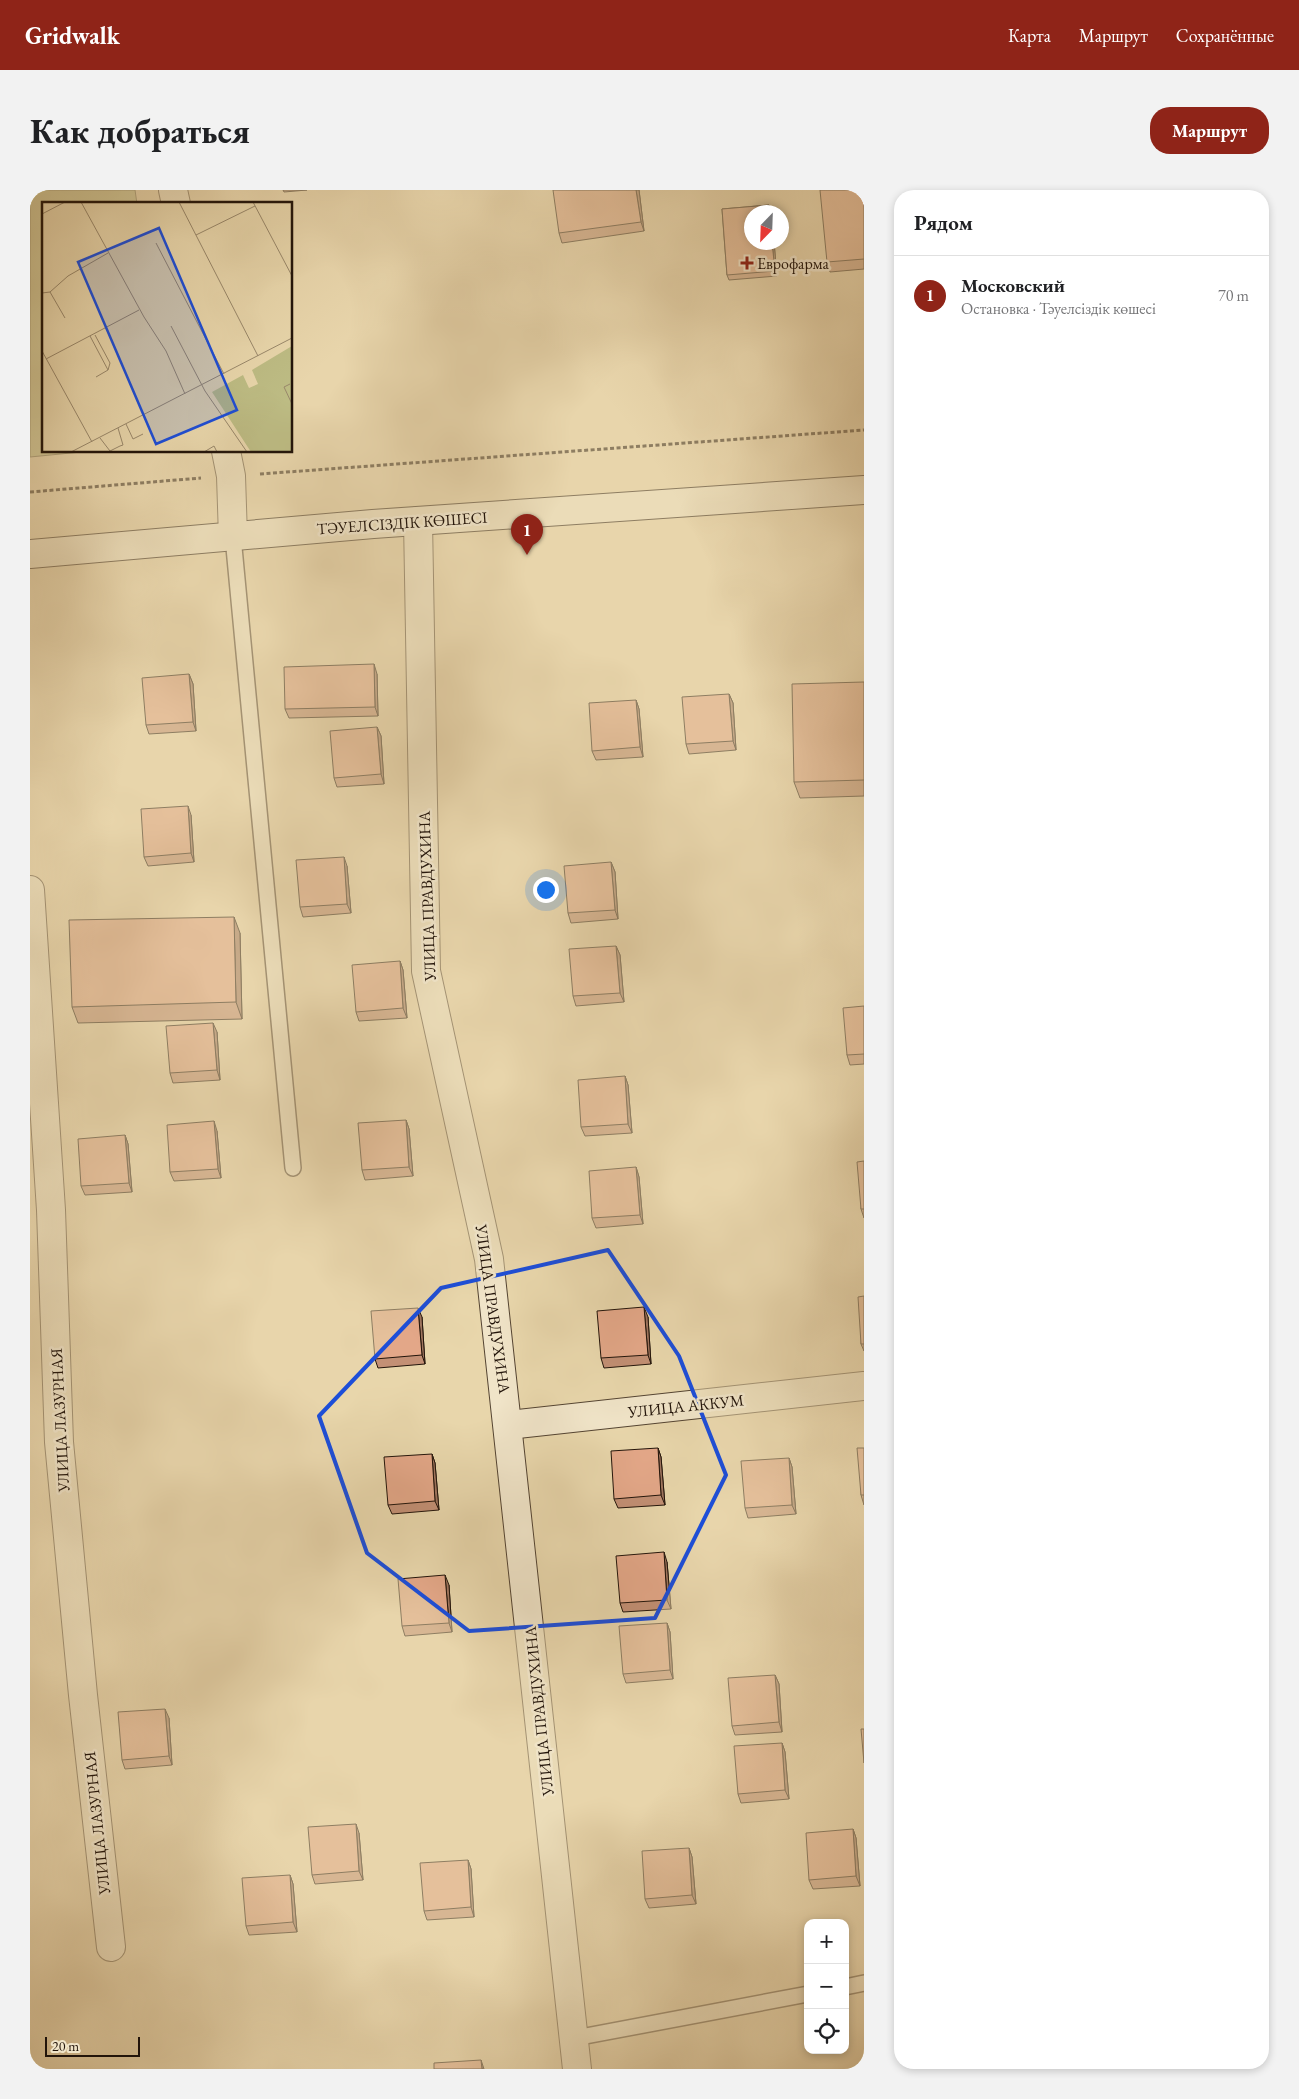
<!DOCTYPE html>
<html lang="ru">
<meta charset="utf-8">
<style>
body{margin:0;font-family:"EB Garamond",serif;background:#f2f2f2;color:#202124}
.controls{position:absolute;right:15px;bottom:15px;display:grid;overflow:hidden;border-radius:10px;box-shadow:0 2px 8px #0003}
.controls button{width:45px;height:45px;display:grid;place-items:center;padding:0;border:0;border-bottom:1px solid #e0e0e0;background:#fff;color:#202124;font:25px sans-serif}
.compass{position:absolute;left:714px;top:15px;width:45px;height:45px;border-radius:50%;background:#fff;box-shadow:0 2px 8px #0003;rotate:203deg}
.scale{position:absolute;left:15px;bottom:12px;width:95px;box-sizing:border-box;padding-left:5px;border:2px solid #22140a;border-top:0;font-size:14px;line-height:18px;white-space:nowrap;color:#22140a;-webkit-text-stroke:4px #f0e4c8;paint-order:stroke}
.you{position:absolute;left:515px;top:699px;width:18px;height:18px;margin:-12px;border:4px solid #fff;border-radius:50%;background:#1a73e8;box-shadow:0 0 0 8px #1a73e833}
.badge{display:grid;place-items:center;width:32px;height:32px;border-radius:50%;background:#8f2418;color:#fff;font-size:16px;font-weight:700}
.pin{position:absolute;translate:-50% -41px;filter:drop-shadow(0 1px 2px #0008)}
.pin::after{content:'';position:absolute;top:26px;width:18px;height:15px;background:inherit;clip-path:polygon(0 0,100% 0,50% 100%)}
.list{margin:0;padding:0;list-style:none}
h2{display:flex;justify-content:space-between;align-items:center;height:65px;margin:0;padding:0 20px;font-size:21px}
h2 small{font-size:16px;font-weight:400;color:#757577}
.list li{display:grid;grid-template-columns:32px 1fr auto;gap:15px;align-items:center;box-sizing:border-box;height:80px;padding:0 20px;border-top:1px solid #e0e0e0}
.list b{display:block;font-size:19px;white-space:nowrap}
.list p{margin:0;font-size:16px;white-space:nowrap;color:#757577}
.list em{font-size:16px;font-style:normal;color:#757577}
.icon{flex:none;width:28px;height:28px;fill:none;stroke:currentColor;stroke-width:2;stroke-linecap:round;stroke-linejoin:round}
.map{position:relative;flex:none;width:834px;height:1879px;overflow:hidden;border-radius:20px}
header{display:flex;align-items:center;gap:30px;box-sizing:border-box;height:70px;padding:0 25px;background:#8f2418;color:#fff}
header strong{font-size:24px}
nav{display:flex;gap:28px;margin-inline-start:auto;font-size:18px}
.intro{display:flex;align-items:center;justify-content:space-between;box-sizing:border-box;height:120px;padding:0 30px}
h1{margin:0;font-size:35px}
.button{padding:12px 22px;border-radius:20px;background:#8f2418;color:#fff;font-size:18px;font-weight:700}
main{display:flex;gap:30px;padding:0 30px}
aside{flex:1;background:#fff;border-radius:20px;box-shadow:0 2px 8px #0003}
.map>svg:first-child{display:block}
.green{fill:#bdbc84;stroke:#706847}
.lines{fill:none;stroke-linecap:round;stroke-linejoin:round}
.service-casing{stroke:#544432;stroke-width:18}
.minor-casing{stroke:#544432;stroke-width:30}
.secondary-casing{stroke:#22140a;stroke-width:30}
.path{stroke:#22140a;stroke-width:3;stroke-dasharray:4 2.5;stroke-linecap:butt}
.service{stroke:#f0e4c8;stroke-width:15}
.minor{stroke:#f0e4c8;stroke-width:28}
.secondary{stroke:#f0e4c8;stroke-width:28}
.wall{fill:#c39075;stroke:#22140a}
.shaded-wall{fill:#9f755f;stroke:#22140a}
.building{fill:#e3a788;stroke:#22140a}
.marked{fill:none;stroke:#1d4ed8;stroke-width:4;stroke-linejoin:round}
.poi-dot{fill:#8f2418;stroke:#f0e4c8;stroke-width:2}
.labels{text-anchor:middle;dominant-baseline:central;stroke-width:5;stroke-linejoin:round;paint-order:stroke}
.poi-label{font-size:16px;fill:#22140a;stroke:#f0e4c8;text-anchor:start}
.street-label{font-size:16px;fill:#22140a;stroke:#f0e4c8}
.inset-road{fill:none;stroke:#99886b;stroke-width:1}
.view{fill:#1d4ed8;fill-opacity:0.15;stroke:#1d4ed8;stroke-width:2.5}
.inset-edge{fill:none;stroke:#22140a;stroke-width:2.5}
</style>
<header>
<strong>Gridwalk</strong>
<nav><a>Карта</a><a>Маршрут</a><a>Сохранённые</a></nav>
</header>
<div class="intro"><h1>Как добраться</h1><a class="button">Маршрут</a></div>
<main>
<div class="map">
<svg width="834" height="1879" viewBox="0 0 834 1879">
<rect width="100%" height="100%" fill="#e8d6ab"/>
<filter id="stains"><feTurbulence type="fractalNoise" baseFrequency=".004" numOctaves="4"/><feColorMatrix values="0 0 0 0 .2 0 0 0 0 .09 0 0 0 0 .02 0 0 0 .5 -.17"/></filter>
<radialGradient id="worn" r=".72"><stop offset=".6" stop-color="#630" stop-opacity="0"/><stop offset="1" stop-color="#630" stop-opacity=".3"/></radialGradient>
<polygon class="green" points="0,0 105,0 107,14 14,14 14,261 61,261 0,267"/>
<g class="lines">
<g class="service-casing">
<g id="service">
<polyline points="203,347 263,978"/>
<polyline points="815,1797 834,1793"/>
<polyline points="545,1848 778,1804"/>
</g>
</g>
<g class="minor-casing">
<g id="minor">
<polyline points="143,0 146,14"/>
<polyline points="196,261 201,286 203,347"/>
<polyline points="388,331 396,781 459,1069 547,1879"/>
<polyline points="0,700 21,1020 29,1252 53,1505 81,1757"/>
<polyline points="478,1235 834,1196"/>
</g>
</g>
<g class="secondary-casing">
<polyline id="secondary" points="0,364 343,334 834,300"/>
</g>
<g class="path">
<polyline points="230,284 834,240"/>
<polyline points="0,302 171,288"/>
</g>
<use href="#service" class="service"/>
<use href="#minor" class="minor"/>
<use href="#secondary" class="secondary"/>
</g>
<g class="wall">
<polygon points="253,0 277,0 254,2"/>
<polygon points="609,0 614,41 532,53 529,43"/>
<polygon points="834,0 834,79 800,82 797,72"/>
<polygon points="739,15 741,22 722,22 722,52 744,52 747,86 699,90 697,85 692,19"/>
<polygon points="159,484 163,494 166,541 119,544 116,535"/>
<polygon points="347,484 348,526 259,528 255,519"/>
<polygon points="834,492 834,606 770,608 764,592"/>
<polygon points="699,504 703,513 706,560 659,564 656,554"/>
<polygon points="606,510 609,519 613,567 566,570 562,561"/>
<polygon points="347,537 351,546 354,594 307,597 304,588"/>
<polygon points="161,625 164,672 118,676 114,667"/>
<polygon points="581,672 585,682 588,729 541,733 538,723"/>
<polygon points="317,676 321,723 273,727 270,717"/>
<polygon points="210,743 212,829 48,833 42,817"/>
<polygon points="586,756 590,765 594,812 546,816 543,806"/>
<polygon points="370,771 373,780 377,828 329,831 326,822"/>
<polygon points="834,816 834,874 820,875 817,865"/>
<polygon points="187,842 190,890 143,893 140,883"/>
<polygon points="595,886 598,895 602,943 555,946 551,937"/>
<polygon points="376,930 379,939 383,986 335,990 332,980"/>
<polygon points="187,941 191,988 144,991 140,982"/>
<polygon points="95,945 98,954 102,1002 55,1005 51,996"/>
<polygon points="834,971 834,1028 831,1019"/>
<polygon points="606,977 609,987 613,1034 566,1038 562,1028"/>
<polygon points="834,1106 834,1161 831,1154"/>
<polygon points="392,1127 395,1174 348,1178 345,1169"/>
<polygon points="618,1127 621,1174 574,1178 571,1168"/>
<polygon points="628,1258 631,1267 635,1315 588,1318 584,1309"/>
<polygon points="834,1258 834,1315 831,1305"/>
<polygon points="402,1264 405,1273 409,1320 362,1324 358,1315"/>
<polygon points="759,1268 762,1277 766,1324 718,1328 715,1318"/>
<polygon points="637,1372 641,1419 593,1422 590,1413"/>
<polygon points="419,1395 422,1442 375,1446 372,1436"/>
<polygon points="637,1433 640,1442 643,1489 596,1493 593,1484"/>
<polygon points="745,1485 749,1494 752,1542 705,1545 702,1536"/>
<polygon points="139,1528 142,1575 95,1579 92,1570"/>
<polygon points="752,1553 755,1562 759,1609 711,1613 708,1604"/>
<polygon points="823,1639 826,1648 830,1696 783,1699 779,1690"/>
<polygon points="329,1643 333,1690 285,1694 282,1685"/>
<polygon points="659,1658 662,1667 666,1714 619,1718 615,1709"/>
<polygon points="438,1670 441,1679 444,1727 397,1730 394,1721"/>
<polygon points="260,1685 263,1694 267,1742 219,1745 216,1736"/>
</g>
<g class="shaded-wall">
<polygon points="606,0 609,0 614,41 611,32"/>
<polygon points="742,52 744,52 747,86 745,81"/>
<polygon points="344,474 347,484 348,526 345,517"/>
<polygon points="159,484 163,494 166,541 163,532"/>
<polygon points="699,504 703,513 706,560 703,551"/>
<polygon points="606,510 609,519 613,567 610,557"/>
<polygon points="347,537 351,546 354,594 351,584"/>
<polygon points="158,616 161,625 164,672 161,663"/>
<polygon points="314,667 317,676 321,723 317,714"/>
<polygon points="581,672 585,682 588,729 585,720"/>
<polygon points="204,727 210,743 212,829 206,812"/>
<polygon points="586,756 590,765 594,812 590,803"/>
<polygon points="370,771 373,780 377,828 373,818"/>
<polygon points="183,833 187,842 190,890 187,880"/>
<polygon points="595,886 598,895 602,943 598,934"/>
<polygon points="376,930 379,939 383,986 379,977"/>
<polygon points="184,931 187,941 191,988 188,979"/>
<polygon points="95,945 98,954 102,1002 99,993"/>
<polygon points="606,977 609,987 613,1034 610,1025"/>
<polygon points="614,1117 618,1127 621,1174 618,1165"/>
<polygon points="388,1118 392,1127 395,1174 392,1165"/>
<polygon points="628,1258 631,1267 635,1315 631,1305"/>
<polygon points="402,1264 405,1273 409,1320 405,1311"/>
<polygon points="759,1268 762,1277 766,1324 762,1315"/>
<polygon points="634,1362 637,1372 641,1419 637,1410"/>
<polygon points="415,1385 419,1395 422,1442 419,1433"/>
<polygon points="637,1433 640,1442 643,1489 640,1480"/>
<polygon points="745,1485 749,1494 752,1542 749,1532"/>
<polygon points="135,1519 139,1528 142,1575 139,1566"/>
<polygon points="752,1553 755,1562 759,1609 755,1600"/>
<polygon points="326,1634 329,1643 333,1690 329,1681"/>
<polygon points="823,1639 826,1648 830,1696 826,1686"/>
<polygon points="659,1658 662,1667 666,1714 662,1705"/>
<polygon points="438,1670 441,1679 444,1727 441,1717"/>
<polygon points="260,1685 263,1694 267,1742 263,1732"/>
<polygon points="451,1870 454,1879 452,1879"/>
</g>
<g class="building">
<polygon points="523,0 606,0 611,32 529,43"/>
<polygon points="790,0 834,0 834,69 797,72"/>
<polygon points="739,15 740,22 722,22 722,52 742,52 745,81 697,85 692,19"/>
<polygon points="344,474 345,517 255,519 254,477"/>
<polygon points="159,484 163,532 116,535 112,488"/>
<polygon points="834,492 834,590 764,592 762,494"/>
<polygon points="699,504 703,551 656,554 652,507"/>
<polygon points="606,510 610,557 562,561 559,513"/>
<polygon points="347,537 351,584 304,588 300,541"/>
<polygon points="158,616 161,663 114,667 111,619"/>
<polygon points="314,667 317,714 270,717 266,670"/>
<polygon points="581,672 585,720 538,723 534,676"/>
<polygon points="204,727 206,812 42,817 39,730"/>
<polygon points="586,756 590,803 543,806 539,759"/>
<polygon points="370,771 373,818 326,822 322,775"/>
<polygon points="834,816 834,864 817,865 813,818"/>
<polygon points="183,833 187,880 140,883 136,836"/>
<polygon points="595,886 598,934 551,937 548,890"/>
<polygon points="376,930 379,977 332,980 328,933"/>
<polygon points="184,931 188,979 140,982 137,935"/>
<polygon points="95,945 99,993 51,996 48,949"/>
<polygon points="834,971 834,1019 831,1019 827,972"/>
<polygon points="606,977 610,1025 562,1028 559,981"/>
<polygon points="834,1106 834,1154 831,1154 828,1107"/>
<polygon points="614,1117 618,1165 571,1168 567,1121"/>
<polygon points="388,1118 392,1165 345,1169 341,1121"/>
<polygon points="628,1258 631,1305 584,1309 581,1261"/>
<polygon points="827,1258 834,1258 834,1305 831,1305"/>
<polygon points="402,1264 405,1311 358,1315 354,1267"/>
<polygon points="759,1268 762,1315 715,1318 711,1271"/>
<polygon points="634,1362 637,1410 590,1413 586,1366"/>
<polygon points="415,1385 419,1433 372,1436 368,1389"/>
<polygon points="637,1433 640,1480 593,1484 589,1436"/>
<polygon points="745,1485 749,1532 702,1536 698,1488"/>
<polygon points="135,1519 139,1566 92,1570 88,1522"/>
<polygon points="831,1539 834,1539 834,1573"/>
<polygon points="752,1553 755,1600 708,1604 704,1556"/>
<polygon points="326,1634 329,1681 282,1685 278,1637"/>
<polygon points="823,1639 826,1686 779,1690 776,1643"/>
<polygon points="659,1658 662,1705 615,1709 612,1661"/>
<polygon points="438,1670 441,1717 394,1721 390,1673"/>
<polygon points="260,1685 263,1732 216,1736 212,1688"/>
<polygon points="451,1870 452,1879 404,1879 404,1873"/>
</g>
<path d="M0 0H834V1879H0ZM578,1060L649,1166L696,1285L625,1428L439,1441L337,1363L289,1226L411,1098Z" fill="#e8d6ab" fill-opacity=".55" fill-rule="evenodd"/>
<path class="marked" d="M578,1060L649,1166L696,1285L625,1428L439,1441L337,1363L289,1226L411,1098Z"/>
<path class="poi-dot" d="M714.5 65.5h5v5h5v5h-5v5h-5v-5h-5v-5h5z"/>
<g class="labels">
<g class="poi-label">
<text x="727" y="73">Еврофарма</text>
</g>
<g class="street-label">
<text transform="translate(372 333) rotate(-4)">ТӘУЕЛСІЗДІК КӨШЕСІ</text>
<text transform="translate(397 706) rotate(-92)">УЛИЦА ПРАВДУХИНА</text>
<text transform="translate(463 1119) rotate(82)">УЛИЦА ПРАВДУХИНА</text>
<text transform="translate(656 1216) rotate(-6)">УЛИЦА АККУМ</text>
<text transform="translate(30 1230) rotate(-93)">УЛИЦА ЛАЗУРНАЯ</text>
<text transform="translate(509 1521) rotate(-96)">УЛИЦА ПРАВДУХИНА</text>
<text transform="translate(67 1633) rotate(-96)">УЛИЦА ЛАЗУРНАЯ</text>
</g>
</g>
<g transform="translate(12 12)">
<rect width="250" height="250" fill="#e8d6ab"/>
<path d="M250,144V249L209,250L170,190L201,173L207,186L216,182L210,168Z" fill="#bdbc84"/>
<path class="inset-road" d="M39,0L102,115L124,149L143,192M137,0L216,154M211,0L250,74M0,12L23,0M154,33L213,4M114,41L182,172M8,90L23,116M0,91L8,90L26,74L66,51M129,124L163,189L205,250M53,133L68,161L66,168M48,134L66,168L54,175M0,149L50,240M4,157L97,108M248,182L242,185L250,202M84,222L91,237L101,232M58,236L68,249L78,244L81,243L76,226M29,250L250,136M162,250L172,244L175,250"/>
<path class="view" d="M117,26L195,208L114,242L36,60Z"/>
<rect width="250" height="250" class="inset-edge"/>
</g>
<rect width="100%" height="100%" filter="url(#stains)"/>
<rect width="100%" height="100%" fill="url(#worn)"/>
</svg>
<div class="controls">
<button>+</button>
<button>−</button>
<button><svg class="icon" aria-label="locate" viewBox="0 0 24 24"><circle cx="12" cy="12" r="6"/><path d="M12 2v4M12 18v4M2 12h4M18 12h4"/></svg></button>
</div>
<svg class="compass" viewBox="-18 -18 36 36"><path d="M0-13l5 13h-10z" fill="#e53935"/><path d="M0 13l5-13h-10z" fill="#757577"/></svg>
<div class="scale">20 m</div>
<div class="you"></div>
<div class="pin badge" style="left:497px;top:365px">1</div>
</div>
<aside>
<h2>Рядом<small></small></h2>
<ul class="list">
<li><span class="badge">1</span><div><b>Московский</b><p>Остановка · Тәуелсіздік көшесі</p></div><em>70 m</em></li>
</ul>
</aside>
</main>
